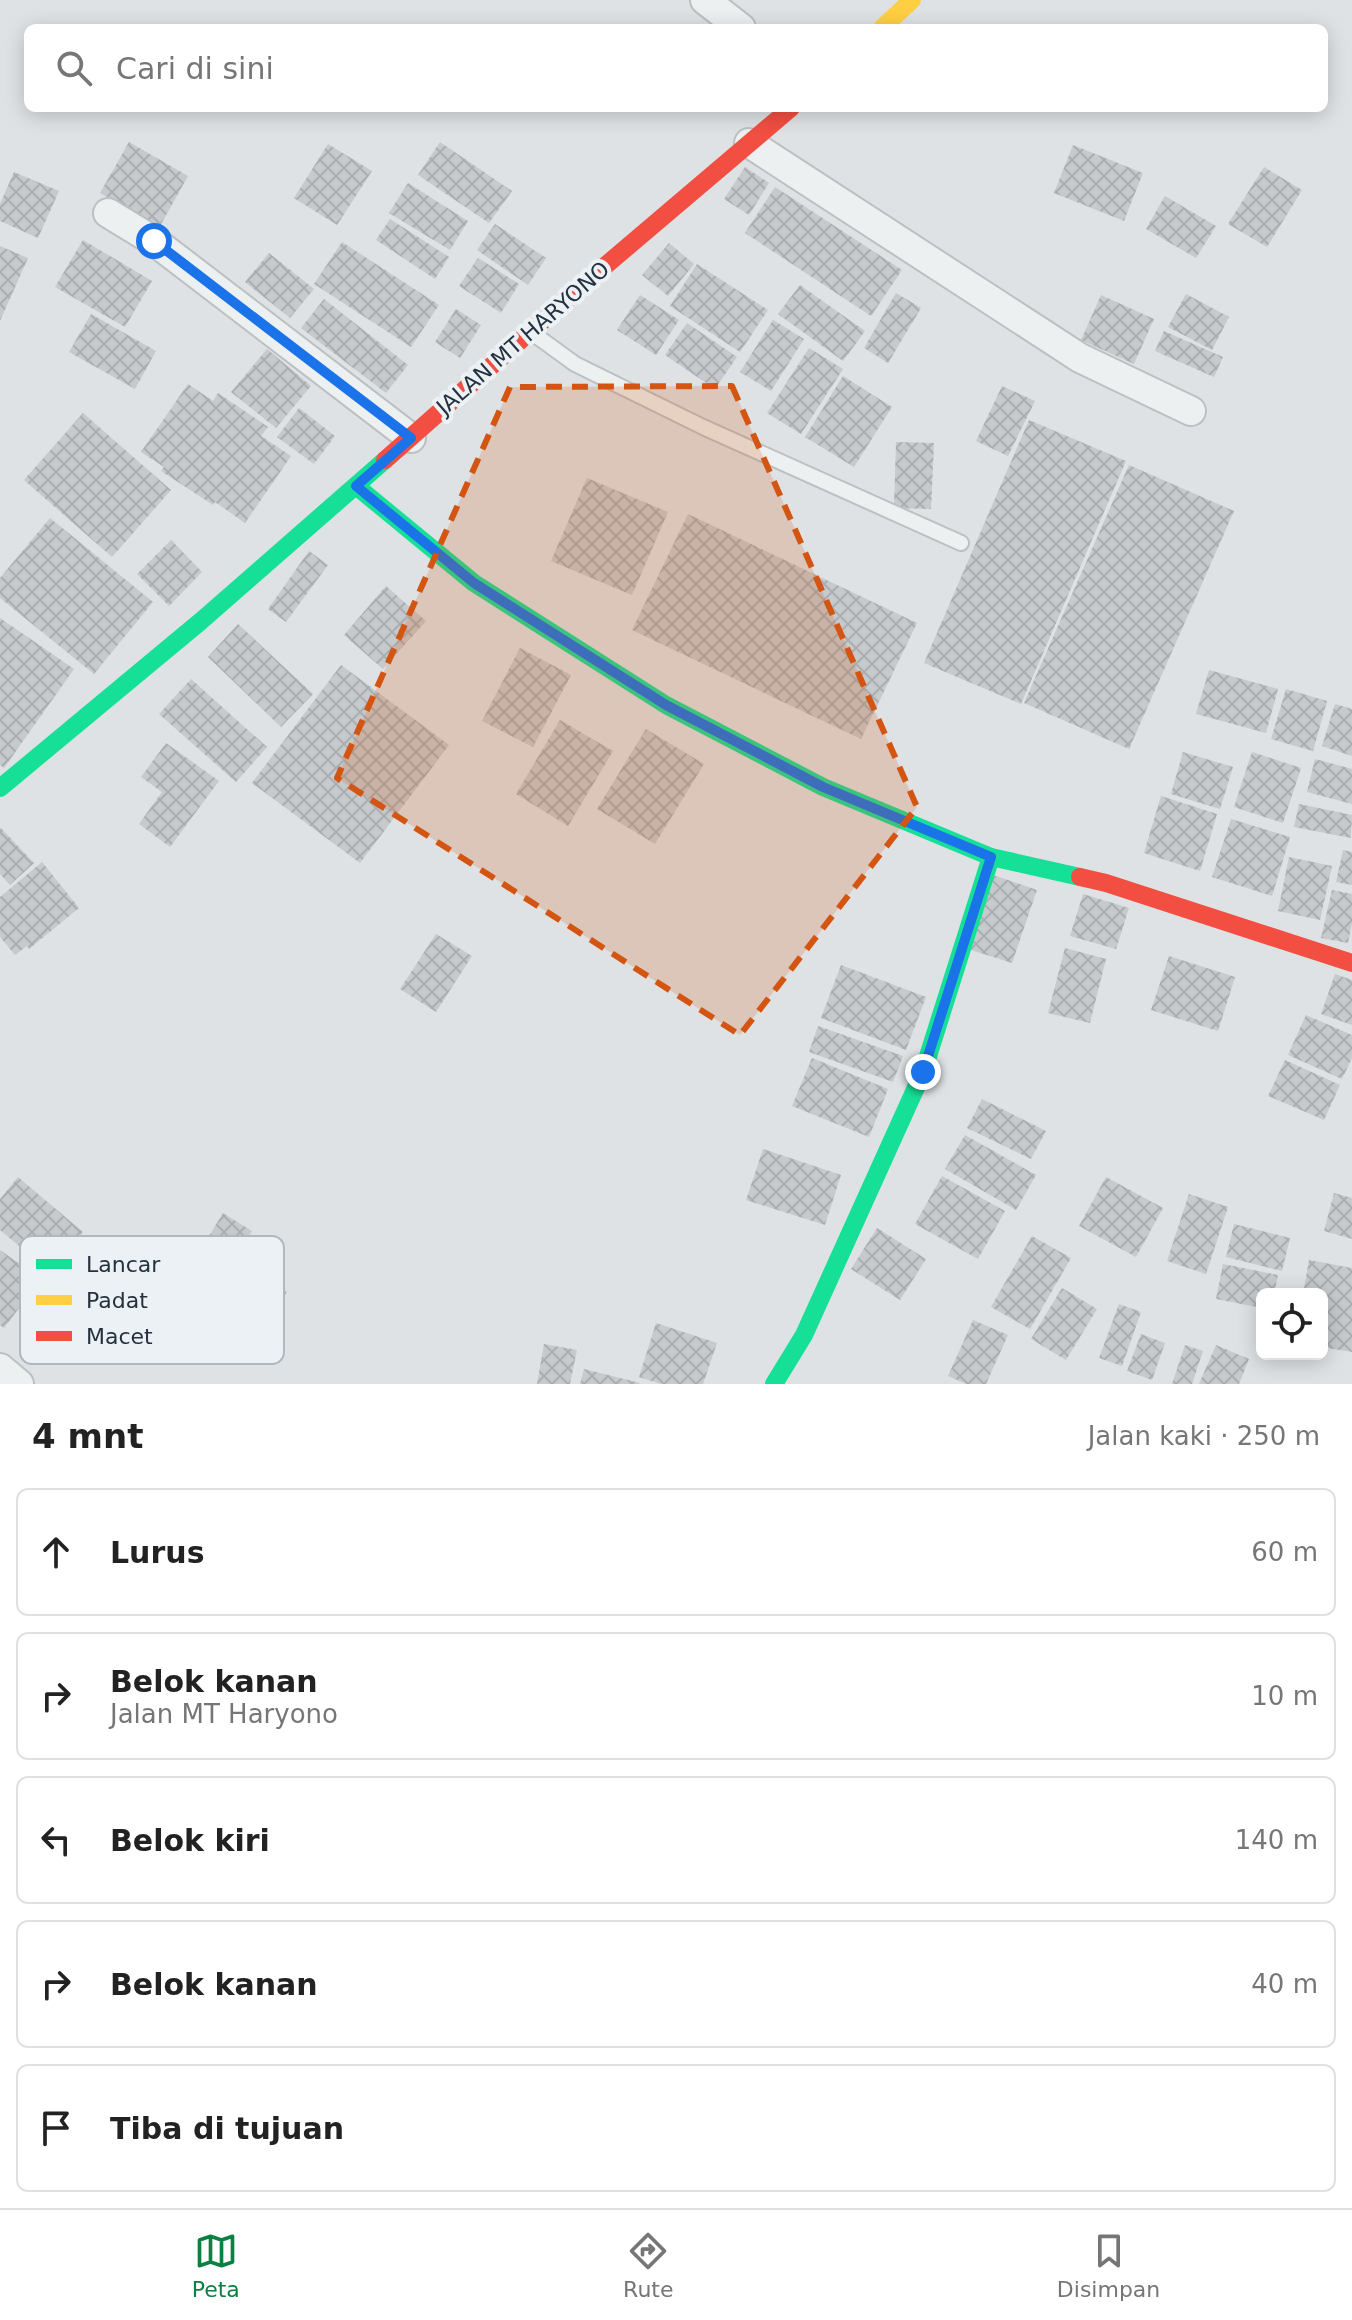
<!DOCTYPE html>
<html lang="id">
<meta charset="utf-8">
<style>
body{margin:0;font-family:"DejaVu Sans",sans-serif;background:#f6f6f6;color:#222}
.controls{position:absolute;right:24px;bottom:24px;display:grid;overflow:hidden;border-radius:12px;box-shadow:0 4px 20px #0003}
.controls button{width:72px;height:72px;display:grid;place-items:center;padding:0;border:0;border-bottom:2px solid #e0e0e0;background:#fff;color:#222;font:40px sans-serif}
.stop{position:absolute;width:24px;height:24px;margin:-18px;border:6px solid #1a73e8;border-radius:50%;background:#fff}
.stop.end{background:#1a73e8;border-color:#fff;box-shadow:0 2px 8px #0008}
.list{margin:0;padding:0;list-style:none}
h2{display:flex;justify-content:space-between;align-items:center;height:104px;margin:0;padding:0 32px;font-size:34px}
h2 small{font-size:26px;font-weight:400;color:#767676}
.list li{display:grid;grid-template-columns:52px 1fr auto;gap:24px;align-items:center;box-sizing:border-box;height:128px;margin:0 16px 16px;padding:0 16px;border:2px solid #e0e0e0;border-radius:12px}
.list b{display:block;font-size:30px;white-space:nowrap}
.list p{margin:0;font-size:26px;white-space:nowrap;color:#767676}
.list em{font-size:26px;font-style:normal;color:#767676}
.icon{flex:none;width:44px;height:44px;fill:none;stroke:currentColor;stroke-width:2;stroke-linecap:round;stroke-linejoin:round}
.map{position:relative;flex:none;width:1352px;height:1384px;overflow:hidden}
.search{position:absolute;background:#fff;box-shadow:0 4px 20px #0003;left:24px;right:24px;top:24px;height:88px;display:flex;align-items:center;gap:20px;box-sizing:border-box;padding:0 28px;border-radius:12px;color:#767676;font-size:30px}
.sheet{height:824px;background:#fff}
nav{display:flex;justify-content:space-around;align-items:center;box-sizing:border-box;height:112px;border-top:2px solid #e0e0e0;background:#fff;font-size:22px;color:#767676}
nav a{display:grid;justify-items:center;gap:4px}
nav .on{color:#0b8043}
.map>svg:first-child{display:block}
.building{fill:url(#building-cross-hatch)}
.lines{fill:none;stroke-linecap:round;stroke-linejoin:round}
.lane-casing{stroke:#bdc0c2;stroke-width:18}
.street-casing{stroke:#bdc0c2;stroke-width:32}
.lane{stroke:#edf0f1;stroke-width:14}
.street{stroke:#edf0f1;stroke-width:28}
.fast{stroke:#16e098;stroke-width:18}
.slow{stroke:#ffcf43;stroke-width:18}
.jam{stroke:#f24e42;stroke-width:18}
.route{stroke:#1a73e8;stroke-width:10}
.marked{fill:#d45511;fill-opacity:0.2;stroke:#d45511;stroke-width:6;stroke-dasharray:16 10;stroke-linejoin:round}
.labels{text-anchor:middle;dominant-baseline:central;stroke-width:8;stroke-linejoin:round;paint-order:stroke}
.street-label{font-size:22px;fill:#25323e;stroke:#ebf1f5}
.key{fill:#ebf1f5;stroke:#b0b8be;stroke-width:2}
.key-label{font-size:22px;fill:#25323e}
</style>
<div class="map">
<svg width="1352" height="1384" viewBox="0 0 1352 1384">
<defs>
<pattern id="building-cross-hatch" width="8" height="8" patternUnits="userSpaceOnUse" patternTransform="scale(2)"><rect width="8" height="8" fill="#c7cacc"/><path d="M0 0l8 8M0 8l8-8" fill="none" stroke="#abaeb0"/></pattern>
</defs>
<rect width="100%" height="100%" fill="#dfe2e4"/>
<g class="building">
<polygon points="129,142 188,176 160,226 100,193"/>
<polygon points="440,142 512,191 489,223 418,175"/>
<polygon points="328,144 372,171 337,225 294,198"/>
<polygon points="1073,145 1143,173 1124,221 1054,193"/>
<polygon points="745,167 769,183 749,215 724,199"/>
<polygon points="1264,167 1302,190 1267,247 1228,224"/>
<polygon points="14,172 59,191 38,238 0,221 0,204"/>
<polygon points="408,183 468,221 450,250 389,213"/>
<polygon points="775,187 902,270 871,316 745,233"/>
<polygon points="1165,196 1216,226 1196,258 1146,229"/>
<polygon points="390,219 449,257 435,279 376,240"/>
<polygon points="495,224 546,258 528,285 477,250"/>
<polygon points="83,240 152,281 125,327 55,287"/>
<polygon points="342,242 439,305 411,347 314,284"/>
<polygon points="669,243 694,264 668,296 642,275"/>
<polygon points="0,246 28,258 0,321"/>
<polygon points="269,253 314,289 290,318 245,282"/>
<polygon points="478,258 519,284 501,313 459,286"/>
<polygon points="697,264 768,310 740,352 670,306"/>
<polygon points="800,285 865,331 843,361 778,314"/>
<polygon points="896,293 921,308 888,363 864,348"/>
<polygon points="1186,294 1229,317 1212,350 1168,327"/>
<polygon points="640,295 679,320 656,355 617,330"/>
<polygon points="1101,295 1154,319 1134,364 1081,340"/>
<polygon points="324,299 408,365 386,393 301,328"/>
<polygon points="456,309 481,325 460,358 435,342"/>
<polygon points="91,314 156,351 135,389 69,352"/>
<polygon points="773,320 804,339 771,391 740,372"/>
<polygon points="687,323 737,357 715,389 665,355"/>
<polygon points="1164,331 1223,357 1214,377 1155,351"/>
<polygon points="809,348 843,369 801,434 767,413"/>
<polygon points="267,349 311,386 276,428 231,392"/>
<polygon points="843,376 892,407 854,467 805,437"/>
<polygon points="188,384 213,401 218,393 268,427 261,436 291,456 245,523 215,502 213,505 161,471 164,467 141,452"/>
<polygon points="1002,386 1035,401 1008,456 976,441"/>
<polygon points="299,408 335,436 314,464 277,437"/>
<polygon points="83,413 171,490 112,557 24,480"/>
<polygon points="1029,420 1126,461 1021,704 924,663"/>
<polygon points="896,442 934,443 931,509 894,508"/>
<polygon points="1129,465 1234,511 1129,749 1024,703"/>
<polygon points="587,478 668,512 632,595 551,561"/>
<polygon points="688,514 917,623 861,739 632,630"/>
<polygon points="50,518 153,602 94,674 0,598 0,578"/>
<polygon points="171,540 202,572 169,606 137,574"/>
<polygon points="309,551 328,565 286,622 268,609"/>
<polygon points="386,586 426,621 383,669 344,635"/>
<polygon points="0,618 74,669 4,768 0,765"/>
<polygon points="238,624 313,694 281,727 208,657"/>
<polygon points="520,648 571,675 533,747 482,721"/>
<polygon points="341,665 449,745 360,863 252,783"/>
<polygon points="1209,670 1278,689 1266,733 1196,714"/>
<polygon points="191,679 267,747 236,782 159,714"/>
<polygon points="1286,689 1327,701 1313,751 1271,739"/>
<polygon points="1335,704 1352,709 1352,756 1322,746"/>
<polygon points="560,720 613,751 568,826 516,794"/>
<polygon points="646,729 704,764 655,844 597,809"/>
<polygon points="166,743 219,781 170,847 139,824 162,792 141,777"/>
<polygon points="1183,752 1233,767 1220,809 1171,794"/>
<polygon points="1252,752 1301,768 1283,823 1234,807"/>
<polygon points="1315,759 1352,769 1352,804 1307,792"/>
<polygon points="1161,796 1217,814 1200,871 1144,853"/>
<polygon points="1299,804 1352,815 1351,838 1294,827"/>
<polygon points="1231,819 1290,837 1272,896 1212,877"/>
<polygon points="0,827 34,863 10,885 0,874"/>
<polygon points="1343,850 1352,852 1352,885 1336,882"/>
<polygon points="1289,857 1332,866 1320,920 1278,911"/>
<polygon points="42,862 79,908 29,949 27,946 15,955 0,937 0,897"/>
<polygon points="993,875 1037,890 1012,963 968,949"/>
<polygon points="1332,890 1352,894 1352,923 1348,943 1321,938"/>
<polygon points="1083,894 1129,908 1116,949 1070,936"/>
<polygon points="436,934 472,956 436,1012 400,989"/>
<polygon points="1065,948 1106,959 1090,1023 1048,1013"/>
<polygon points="1169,956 1235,977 1218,1031 1151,1010"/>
<polygon points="841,965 926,997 906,1050 821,1018"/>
<polygon points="1335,974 1352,980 1352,1025 1321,1014"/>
<polygon points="1306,1015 1352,1035 1352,1058 1342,1079 1288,1055"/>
<polygon points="818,1026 903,1056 893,1082 809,1052"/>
<polygon points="812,1058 888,1089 869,1137 792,1106"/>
<polygon points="1285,1060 1340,1085 1324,1120 1268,1096"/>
<polygon points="982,1099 1046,1131 1031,1159 967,1128"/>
<polygon points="965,1135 1036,1175 1016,1210 945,1169"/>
<polygon points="763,1149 841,1175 825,1225 746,1200"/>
<polygon points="942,1176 1005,1211 978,1259 915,1224"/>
<polygon points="18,1177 83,1232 49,1271 0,1230 0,1199"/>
<polygon points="1106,1177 1163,1208 1136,1257 1079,1226"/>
<polygon points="1334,1193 1352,1198 1352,1239 1324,1231"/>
<polygon points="1189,1194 1228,1207 1206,1274 1167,1261"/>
<polygon points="223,1213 252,1231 220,1284 191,1266"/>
<polygon points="1234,1224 1290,1238 1282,1271 1226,1257"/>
<polygon points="877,1228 926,1259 900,1300 851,1269"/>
<polygon points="1032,1236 1071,1258 1030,1329 991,1307"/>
<polygon points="0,1250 41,1279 4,1328 0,1325"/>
<polygon points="1309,1260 1352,1268 1352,1352 1322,1347 1322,1294 1303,1294"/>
<polygon points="241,1261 287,1292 266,1323 220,1293"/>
<polygon points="1223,1264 1278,1275 1274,1294 1262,1294 1262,1308 1216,1299"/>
<polygon points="1062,1288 1097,1309 1066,1360 1031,1339"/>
<polygon points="1119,1304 1141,1312 1122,1366 1099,1358"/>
<polygon points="973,1320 1008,1335 986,1384 966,1384 948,1376"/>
<polygon points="656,1323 717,1343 703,1384 661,1384 639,1377"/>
<polygon points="1141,1334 1165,1343 1152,1380 1127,1371"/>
<polygon points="544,1344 577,1350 570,1384 537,1384"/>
<polygon points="1185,1345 1203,1351 1192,1384 1172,1384"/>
<polygon points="1216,1345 1249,1359 1239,1384 1199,1384"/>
<polygon points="584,1369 640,1383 639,1384 580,1384"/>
</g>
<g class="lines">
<g class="lane-casing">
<polyline id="lane" points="531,332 575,364 703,427 961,543"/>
</g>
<g class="street-casing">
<g id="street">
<polyline points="705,0 741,28"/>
<polyline points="749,143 1080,358 1191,411"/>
<polyline points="108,213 154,241 411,438"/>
<polyline points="0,1368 19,1384"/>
</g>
</g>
<use href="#lane" class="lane"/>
<use href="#street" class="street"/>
<g class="fast">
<polyline points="356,486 474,583 666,705 823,787 991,857 1080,877"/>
<polyline points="0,788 201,621 385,460"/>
<polyline points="774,1384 804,1335 923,1072 991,857"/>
</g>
<polyline class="slow" points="882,28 912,0"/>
<g class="jam">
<polyline points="385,460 592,277 791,108"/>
<polyline points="1080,877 1106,883 1352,963"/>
</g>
</g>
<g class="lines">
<polyline class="route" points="154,241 411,438 356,486 474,583 666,705 823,787 991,857 923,1072"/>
</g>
<path class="marked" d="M732,386L917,807L740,1035L337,778L510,387Z"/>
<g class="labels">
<g class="street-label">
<text transform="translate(523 338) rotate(-41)">JALAN MT HARYONO</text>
</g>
</g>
<rect x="20" y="1236" width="264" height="128" rx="12" class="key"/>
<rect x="36" y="1259" width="36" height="10" fill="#16e098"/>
<rect x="36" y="1295" width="36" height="10" fill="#ffcf43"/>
<rect x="36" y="1331" width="36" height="10" fill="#f24e42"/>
<g class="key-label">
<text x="86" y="1272">Lancar</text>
<text x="86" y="1308">Padat</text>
<text x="86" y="1344">Macet</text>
</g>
</svg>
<div class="controls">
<button><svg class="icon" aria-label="locate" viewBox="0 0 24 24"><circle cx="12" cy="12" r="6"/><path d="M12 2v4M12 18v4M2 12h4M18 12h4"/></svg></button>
</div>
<div class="stop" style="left:154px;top:241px"></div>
<div class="stop end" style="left:923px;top:1072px"></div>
<div class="search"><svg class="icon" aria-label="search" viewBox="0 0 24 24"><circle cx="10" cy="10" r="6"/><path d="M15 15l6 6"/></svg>Cari di sini</div>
</div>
<section class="sheet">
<h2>4 mnt<small>Jalan kaki · 250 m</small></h2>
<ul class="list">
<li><svg class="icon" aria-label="ahead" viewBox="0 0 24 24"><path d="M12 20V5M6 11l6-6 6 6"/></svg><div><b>Lurus</b></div><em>60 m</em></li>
<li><svg class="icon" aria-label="right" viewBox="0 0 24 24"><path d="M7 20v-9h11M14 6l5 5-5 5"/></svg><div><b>Belok kanan</b><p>Jalan MT Haryono</p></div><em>10 m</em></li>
<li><svg class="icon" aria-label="left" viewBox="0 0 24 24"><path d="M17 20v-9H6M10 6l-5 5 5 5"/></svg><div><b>Belok kiri</b></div><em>140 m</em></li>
<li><svg class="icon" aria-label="right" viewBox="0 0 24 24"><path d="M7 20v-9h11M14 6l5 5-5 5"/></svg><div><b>Belok kanan</b></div><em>40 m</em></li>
<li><svg class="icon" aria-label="arrive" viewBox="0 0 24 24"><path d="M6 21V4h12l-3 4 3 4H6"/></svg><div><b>Tiba di tujuan</b></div></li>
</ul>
</section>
<nav>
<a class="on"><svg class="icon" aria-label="map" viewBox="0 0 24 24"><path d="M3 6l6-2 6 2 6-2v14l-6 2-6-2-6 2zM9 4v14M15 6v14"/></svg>Peta</a>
<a><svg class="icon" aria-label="directions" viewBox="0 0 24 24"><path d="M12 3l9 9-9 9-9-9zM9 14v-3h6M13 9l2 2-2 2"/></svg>Rute</a>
<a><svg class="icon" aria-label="saved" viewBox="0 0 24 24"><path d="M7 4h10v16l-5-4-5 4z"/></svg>Disimpan</a>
</nav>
